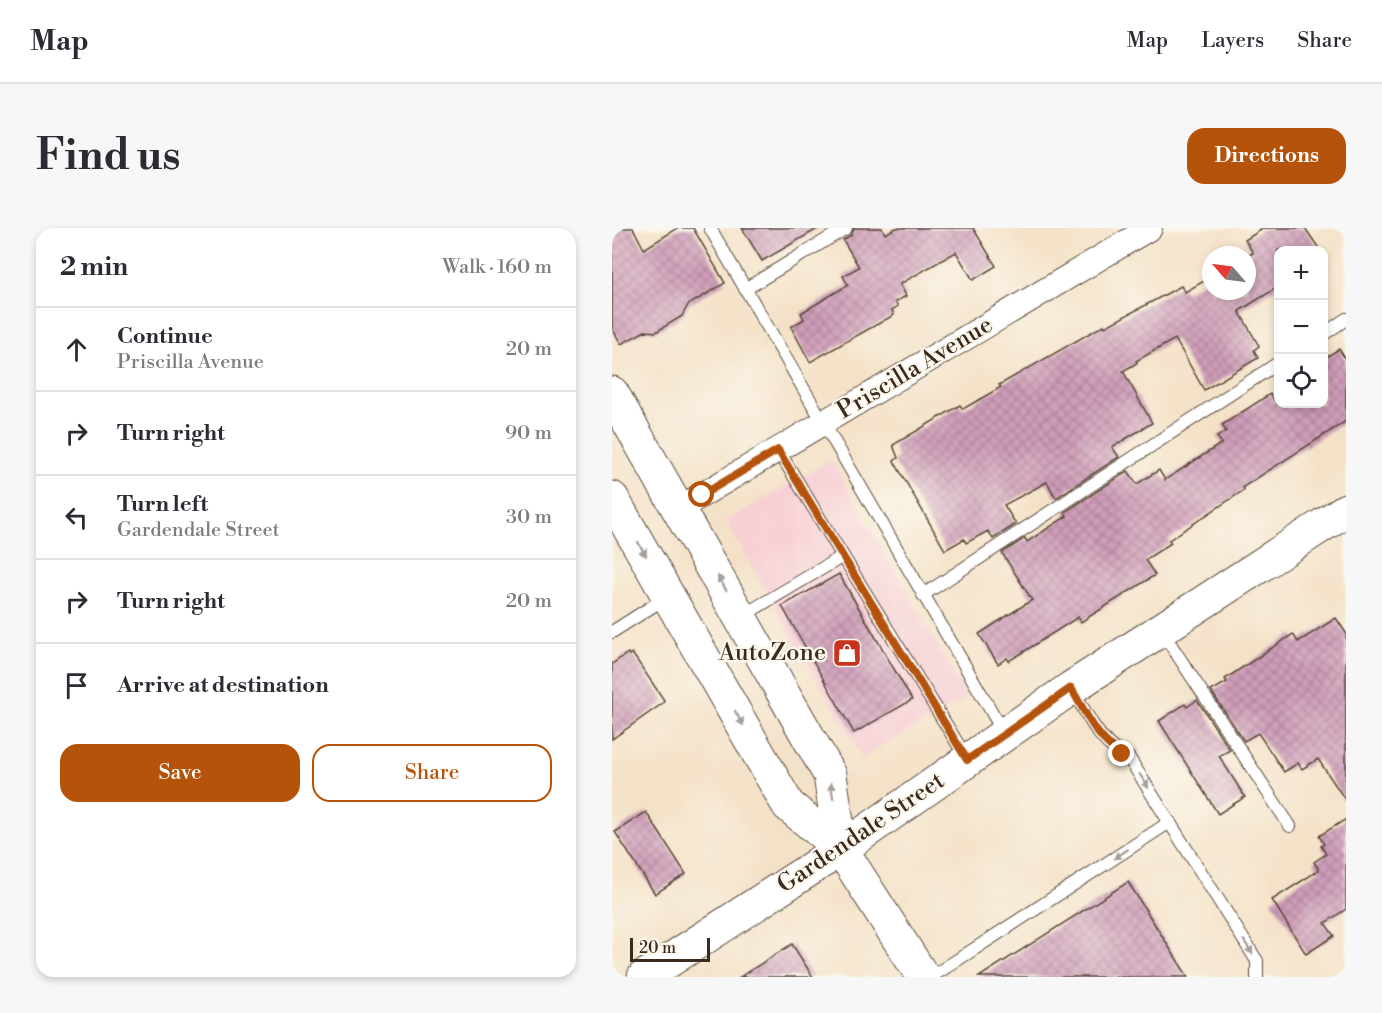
<!DOCTYPE html>
<meta charset="utf-8">
<style>
body{margin:0;font-family:"Libre Bodoni",serif;background:#f7f7f7;color:#2b2b33}
.controls{position:absolute;right:18px;top:18px;display:grid;overflow:hidden;border-radius:12px;box-shadow:0 3px 9px #0003}
.controls button{width:54px;height:54px;display:grid;place-items:center;padding:0;border:0;border-bottom:2px solid #e1e1e2;background:#fff;color:#2b2b33;font:30px sans-serif}
.compass{position:absolute;left:590px;top:18px;width:54px;height:54px;border-radius:50%;background:#fff;box-shadow:0 3px 9px #0003;rotate:298deg}
.scale{position:absolute;left:18px;bottom:15px;width:80px;box-sizing:border-box;padding-left:6px;border:3px solid #3b2a1e;border-top:0;font-size:16px;line-height:21px;white-space:nowrap;color:#3b2a1e;-webkit-text-stroke:4px #fbf7ec;paint-order:stroke}
.stop{position:absolute;width:18px;height:18px;margin:-14px;border:4px solid #b45309;border-radius:50%;background:#fff}
.stop.end{background:#b45309;border-color:#fff;box-shadow:0 2px 6px #0008}
.list{margin:0;padding:0;list-style:none}
h2{display:flex;justify-content:space-between;align-items:center;height:78px;margin:0;padding:0 24px;font-size:26px}
h2 small{font-size:20px;font-weight:400;color:#7c7c81}
.list li{display:grid;grid-template-columns:39px 1fr auto;gap:18px;align-items:center;box-sizing:border-box;height:84px;padding:0 24px;border-top:2px solid #e1e1e2}
.list b{display:block;font-size:22px;white-space:nowrap}
.list p{margin:0;font-size:20px;white-space:nowrap;color:#7c7c81}
.list em{font-size:20px;font-style:normal;color:#7c7c81}
.actions{display:flex;gap:12px;padding:18px 24px}
.actions a{flex:1;padding:14px 0;border:2px solid #b45309;border-radius:18px;text-align:center;font-size:21px;color:#b45309}
.actions .main{background:#b45309;color:#fff}
.icon{flex:none;width:33px;height:33px;fill:none;stroke:currentColor;stroke-width:2;stroke-linecap:round;stroke-linejoin:round}
.map{position:relative;flex:none;width:734px;height:749px;overflow:hidden;border-radius:18px}
header{display:flex;align-items:center;gap:36px;box-sizing:border-box;height:84px;padding:0 30px;background:#fff;border-bottom:2px solid #e1e1e2}
header strong{font-size:28px}
nav{display:flex;gap:33px;margin-inline-start:auto;font-size:21px}
.intro{display:flex;align-items:center;justify-content:space-between;box-sizing:border-box;height:144px;padding:0 36px}
h1{margin:0;font-size:42px}
.button{padding:15px 27px;border-radius:18px;background:#b45309;color:#fff;font-size:21px;font-weight:700}
main{display:flex;gap:36px;padding:0 36px}
aside{flex:1;background:#fff;border-radius:18px;box-shadow:0 3px 9px #0003}
.map>svg:first-child{display:block}
.built{fill:#f7cfd5}
.building{fill:url(#building-cross-hatch)}
.lines{fill:none;stroke-linecap:round;stroke-linejoin:round}
.lane-casing{stroke:#574638;stroke-width:14}
.street-casing{stroke:#574638;stroke-width:26}
.secondary-casing{stroke:#574638;stroke-width:35}
.lane{stroke:#fff;stroke-width:12}
.street{stroke:#fff;stroke-width:24}
.secondary{stroke:#fff;stroke-width:33}
.oneway{fill:#a79f9a}
.route{stroke:#b45309;stroke-width:8}
.labels{text-anchor:middle;dominant-baseline:central;stroke-width:4.5;stroke-linejoin:round;paint-order:stroke}
.street-label{font-size:24px;fill:#3b2a1e;stroke:#fbf7ec}
.poi-label{font-size:24px;fill:#3b2a1e;stroke:#fbf7ec;text-anchor:end}
</style>
<header>
<strong>Map</strong>
<nav><a>Map</a><a>Layers</a><a>Share</a></nav>
</header>
<div class="intro"><h1>Find us</h1><a class="button">Directions</a></div>
<main>
<aside>
<h2>2 min<small>Walk · 160 m</small></h2>
<ul class="list">
<li><svg class="icon" aria-label="ahead" viewBox="0 0 24 24"><path d="M12 20V5M6 11l6-6 6 6"/></svg><div><b>Continue</b><p>Priscilla Avenue</p></div><em>20 m</em></li>
<li><svg class="icon" aria-label="right" viewBox="0 0 24 24"><path d="M7 20v-9h11M14 6l5 5-5 5"/></svg><div><b>Turn right</b></div><em>90 m</em></li>
<li><svg class="icon" aria-label="left" viewBox="0 0 24 24"><path d="M17 20v-9H6M10 6l-5 5 5 5"/></svg><div><b>Turn left</b><p>Gardendale Street</p></div><em>30 m</em></li>
<li><svg class="icon" aria-label="right" viewBox="0 0 24 24"><path d="M7 20v-9h11M14 6l5 5-5 5"/></svg><div><b>Turn right</b></div><em>20 m</em></li>
<li><svg class="icon" aria-label="arrive" viewBox="0 0 24 24"><path d="M6 21V4h12l-3 4 3 4H6"/></svg><div><b>Arrive at destination</b></div></li>
</ul>
<div class="actions"><a class="main">Save</a><a>Share</a></div>
</aside>
<div class="map">
<svg width="734" height="749" viewBox="0 0 734 749">
<defs>
<pattern id="building-cross-hatch" width="8" height="8" patternUnits="userSpaceOnUse" patternTransform="scale(1.5)"><rect width="8" height="8" fill="#d09eba"/><path d="M0 0l8 8M0 8l8-8" fill="none" stroke="#aa8197"/></pattern>
</defs>
<rect width="100%" height="100%" fill="#fbf7ec"/>
<filter id="ink" filterUnits="userSpaceOnUse"><feTurbulence type="fractalNoise" baseFrequency=".0167" numOctaves="2"/><feDisplacementMap in="SourceGraphic" scale="12" xChannelSelector="R" yChannelSelector="G"/><feConvolveMatrix kernelMatrix="1 2 1 2 8 2 1 2 1" color-interpolation-filters="sRGB"/></filter>
<filter id="wash" filterUnits="userSpaceOnUse"><feTurbulence type="fractalNoise" baseFrequency=".008" numOctaves="4" result="noise"/><feDisplacementMap in="SourceGraphic" scale="24" xChannelSelector="R" yChannelSelector="G"/><feGaussianBlur stdDeviation="1.35" result="paint"/><feColorMatrix in="noise" values="0 0 0 0 0 0 0 0 0 0 0 0 0 0 0 0 0 1.4 0 .05"/><feComposite in="paint" operator="in"/></filter>
<g filter="url(#wash)">
<rect width="100%" height="100%" fill="#f4e2c8"/>
<polygon class="built" points="219,232 355,469 250,530 114,293"/>
<g id="blocks">
<g class="building">
<polygon points="0,0 21,0 32,21 66,0 81,0 113,55 76,77 70,88 44,104 33,103 9,116 0,100"/>
<polygon points="130,0 207,0 150,33"/>
<polygon points="242,0 270,0 273,6 284,0 361,0 384,38 361,52 344,24 288,56 294,68 283,74 286,78 280,82 282,87 198,134 179,99 192,91 189,85 236,57 231,48 247,39 231,12 239,7"/>
<polygon points="652,0 693,0 708,22 666,22 666,59 627,83 647,118 642,122 646,130 592,162 563,111 524,133 525,135 511,143 540,195 500,219 507,229 444,270 435,254 392,277 404,296 381,311 376,303 354,315 352,311 333,322 282,233 286,230 281,217 348,177 351,181 389,159 387,157 492,97 493,99 569,58 573,64 599,49 599,63 635,63 635,28 641,25 633,12"/>
<polygon points="727,121 734,132 734,193 631,259 632,262 557,312 559,315 533,332 543,347 469,394 466,389 397,433 395,430 386,436 367,406 420,372 390,325 413,310 415,314 455,288 453,284 516,243 525,256 547,242 553,252 610,215 605,209 614,203 610,197 658,166 665,176 711,176 711,131"/>
<polygon points="227,346 300,472 242,505 170,378"/>
<polygon points="724,390 734,405 734,573 706,531 690,541 686,535 672,544 646,505 632,513 599,463 615,454 613,451 681,406 686,414"/>
<polygon points="16,425 17,427 20,425 52,472 51,475 0,511 0,436"/>
<polygon points="585,472 618,522 607,528 633,569 606,586 547,493 573,476 575,479"/>
<polygon points="34,584 74,646 43,666 3,604"/>
<polygon points="734,591 734,681 713,695 722,708 694,726 660,672 707,642 702,634 714,626 709,618 712,616 707,608"/>
<polygon points="516,654 576,749 367,749"/>
<polygon points="180,716 201,749 128,749"/>
</g>
</g>
</g>
<g filter="url(#ink)">
<use href="#blocks" fill-opacity="0" stroke="#574638" stroke-width="1.5"/>
<g class="lines">
<g class="lane-casing">
<g id="lane">
<polyline points="98,0 392,505"/>
<polyline points="133,61 234,0"/>
<polyline points="712,106 734,91"/>
<polyline points="166,222 355,531"/>
<polyline points="311,367 666,135"/>
<polyline points="130,388 231,328"/>
<polyline points="549,402 678,598"/>
<polyline points="0,404 55,369"/>
<path d="M460,461C476,487 487,517 517,530L645,733V749"/>
<polyline points="319,749 558,594"/>
</g>
</g>
<g class="street-casing">
<polyline id="street" points="68,280 538,0"/>
</g>
<g class="secondary-casing">
<g id="secondary">
<polyline points="0,165 218,547 229,621"/>
<polyline points="0,270 176,577 229,621 311,749"/>
<polyline points="32,749 229,621 459,460 734,282"/>
</g>
</g>
<use href="#lane" class="lane"/>
<use href="#street" class="street"/>
<use href="#secondary" class="secondary"/>
</g>
<defs><path id="oneway-solid" d="M-6-.8H1V-3.2L6.5 0L1 3.2V.8H-6Z" transform="scale(1.5)"/></defs>
<g class="oneway">
<use href="#oneway-solid" transform="translate(30 321) rotate(60)"/>
<use href="#oneway-solid" transform="translate(110 355) rotate(-120)"/>
<use href="#oneway-solid" transform="translate(127 490) rotate(60)"/>
<use href="#oneway-solid" transform="translate(532 553) rotate(58)"/>
<use href="#oneway-solid" transform="translate(220 563) rotate(-99)"/>
<use href="#oneway-solid" transform="translate(509 626) rotate(147)"/>
<use href="#oneway-solid" transform="translate(636 719) rotate(58)"/>
</g>
</g>
<g class="lines" filter="url(#ink)">
<path class="route" d="M90,267L166,222L355,532L459,460C473,483 485,513 510,526"/>
</g>
<defs>
<g id="shop-square" transform="scale(1.5)"><rect x="-9" y="-9" width="18" height="18" rx="4" fill="#c8321e" stroke="#fbf7ec"/><path d="M-5-2.5h2.3a2.7 3.5 0 0 1 5.4 0H5L5.5 6h-11ZM-1.5-2.5h3a1.5 2.3 0 0 0-3 0Z" fill="#fff"/></g>
</defs>
<g fill-rule="evenodd">
<use href="#shop-square" x="235" y="425"/>
</g>
<g class="labels">
<g class="street-label">
<text transform="translate(303 140) rotate(-31)">Priscilla Avenue</text>
<text transform="translate(249 605) rotate(-34)">Gardendale Street</text>
</g>
<g class="poi-label">
<text x="214" y="425">AutoZone</text>
</g>
</g>
</svg>
<div class="controls">
<button>+</button>
<button>−</button>
<button><svg class="icon" aria-label="locate" viewBox="0 0 24 24"><circle cx="12" cy="12" r="6"/><path d="M12 2v4M12 18v4M2 12h4M18 12h4"/></svg></button>
</div>
<svg class="compass" viewBox="-18 -18 36 36"><path d="M0-13l5 13h-10z" fill="#e53935"/><path d="M0 13l5-13h-10z" fill="#7c7c81"/></svg>
<div class="scale">20 m</div>
<div class="stop" style="left:90px;top:267px"></div>
<div class="stop end" style="left:510px;top:526px"></div>
</div>
</main>
